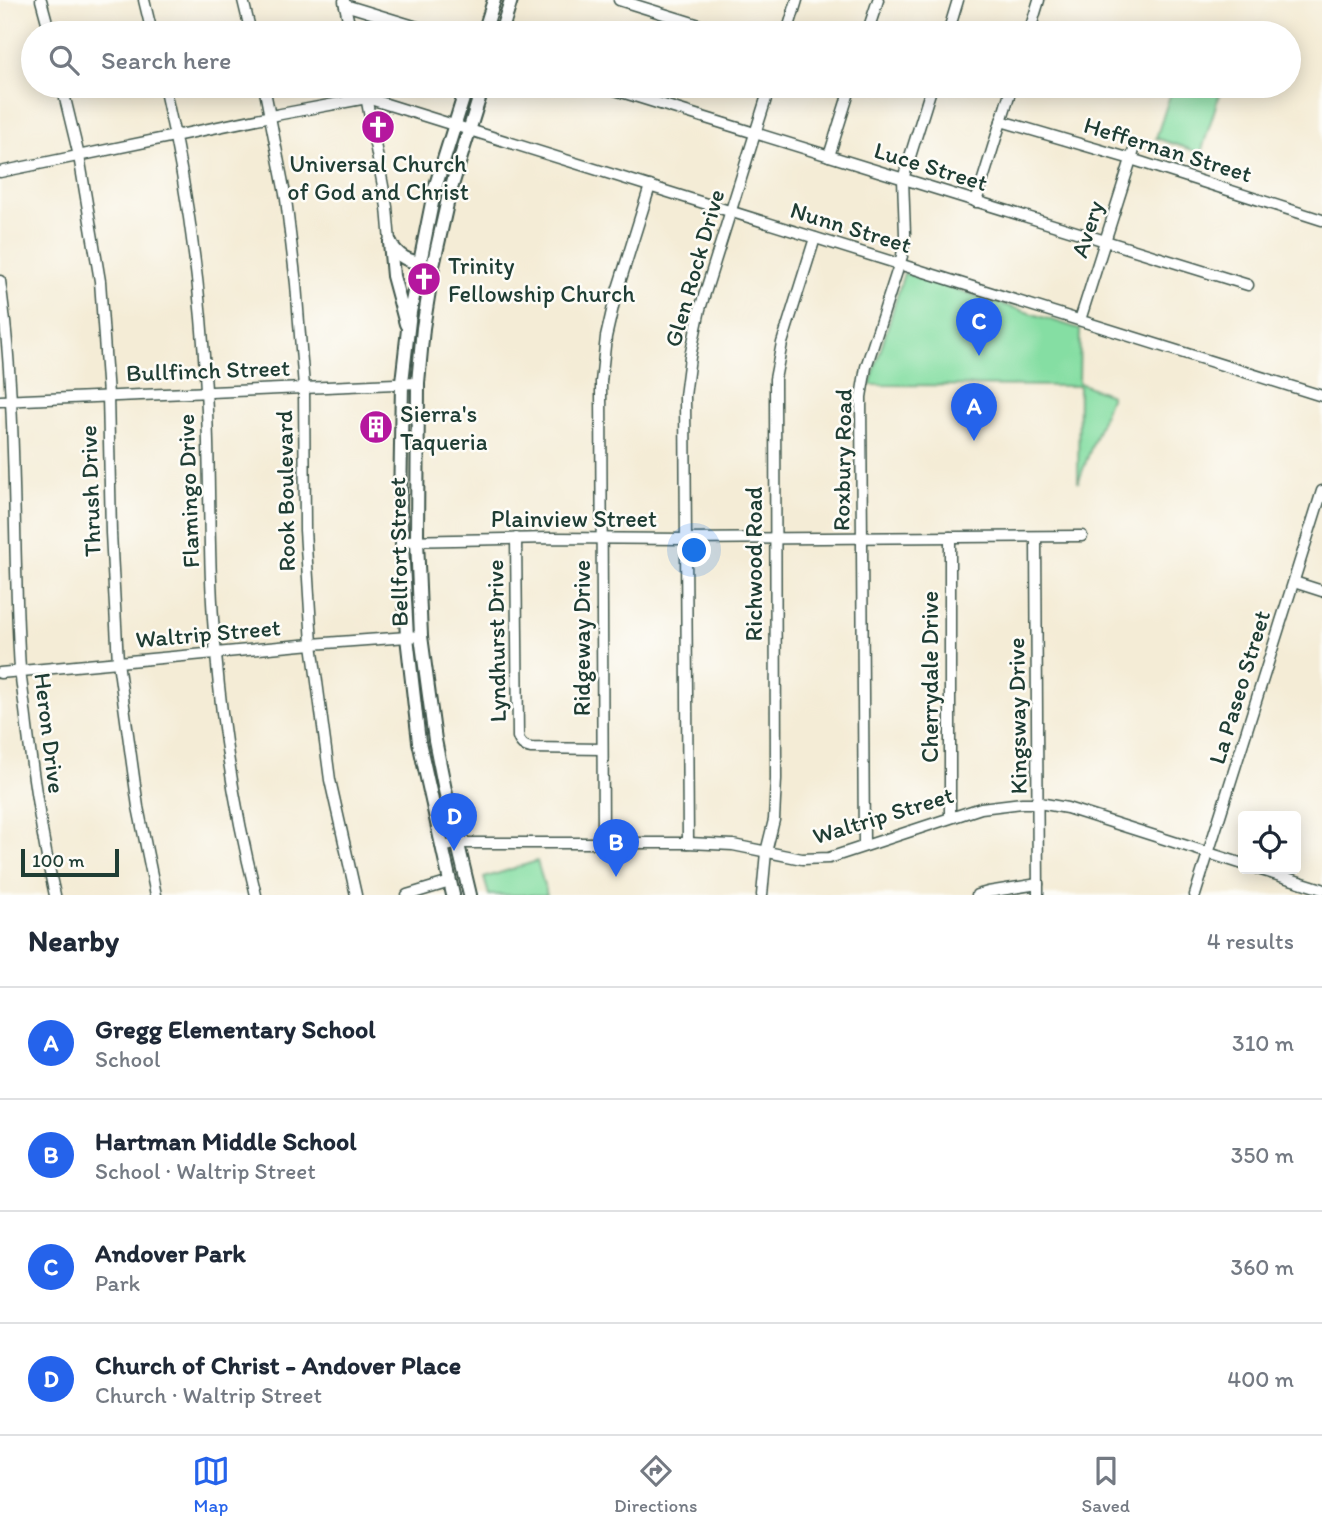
<!DOCTYPE html>
<meta charset="utf-8">
<style>
body{margin:0;font-family:Itim,sans-serif;background:#f2f2f3;color:#1f2937}
.controls{position:absolute;right:21px;bottom:21px;display:grid;overflow:hidden;border-radius:7px;box-shadow:0 4px 18px #0003}
.controls button{width:63px;height:63px;display:grid;place-items:center;padding:0;border:0;border-bottom:2px solid #e0e1e3;background:#fff;color:#1f2937;font:35px sans-serif}
.scale{position:absolute;left:21px;bottom:18px;width:98px;box-sizing:border-box;padding-left:7px;border:4px solid #1f3d34;border-top:0;font-size:19px;line-height:24px;white-space:nowrap;color:#1f3d34;-webkit-text-stroke:5px #fdfcf7;paint-order:stroke}
.you{position:absolute;left:695px;top:551px;width:24px;height:24px;margin:-18px;border:5px solid #fff;border-radius:50%;background:#1a73e8;box-shadow:0 0 0 10px #1a73e833}
.badge{display:grid;place-items:center;width:46px;height:46px;border-radius:50%;background:#2563eb;color:#fff;font-size:23px;font-weight:700}
.pin{position:absolute;translate:-50% -58px;filter:drop-shadow(0 2px 4px #0008)}
.pin::after{content:'';position:absolute;top:37px;width:24px;height:21px;background:inherit;clip-path:polygon(0 0,100% 0,50% 100%)}
.list{margin:0;padding:0;list-style:none}
h2{display:flex;justify-content:space-between;align-items:center;height:91px;margin:0;padding:0 28px;font-size:30px}
h2 small{font-size:23px;font-weight:400;color:#747a83}
.list li{display:grid;grid-template-columns:46px 1fr auto;gap:21px;align-items:center;box-sizing:border-box;height:112px;padding:0 28px;border-top:2px solid #e0e1e3}
.list b{display:block;font-size:26px;white-space:nowrap}
.list p{margin:0;font-size:23px;white-space:nowrap;color:#747a83}
.list em{font-size:23px;font-style:normal;color:#747a83}
.icon{flex:none;width:38px;height:38px;fill:none;stroke:currentColor;stroke-width:2;stroke-linecap:round;stroke-linejoin:round}
.map{position:relative;flex:none;width:1322px;height:895px;overflow:hidden}
.search{position:absolute;background:#fff;box-shadow:0 4px 18px #0003;left:21px;right:21px;top:21px;height:77px;display:flex;align-items:center;gap:18px;box-sizing:border-box;padding:0 24px;border-radius:38px;color:#747a83;font-size:26px}
.sheet{height:539px;background:#fff}
nav{display:flex;justify-content:space-around;align-items:center;box-sizing:border-box;height:98px;border-top:2px solid #e0e1e3;background:#fff;font-size:19px;color:#747a83}
nav a{display:grid;justify-items:center;gap:4px}
nav .on{color:#2563eb}
.map>svg:first-child{display:block}
.green{fill:#85dea3;stroke:#528e6c;stroke-width:2}
.lines{fill:none;stroke-linecap:round;stroke-linejoin:round}
.minor-casing{stroke:#3f574c;stroke-width:13}
.major-casing{stroke:#3f574c;stroke-width:16}
.minor{stroke:#fff;stroke-width:10}
.major{stroke:#fff;stroke-width:12}
.labels{text-anchor:middle;dominant-baseline:central;stroke-width:5;stroke-linejoin:round;paint-order:stroke}
.street-label{font-size:24px;fill:#1f3d34;stroke:#fdfcf7}
.poi-label{font-size:24px;fill:#1f3d34;stroke:#fdfcf7;text-anchor:start}
</style>
<div class="map">
<svg width="1322" height="895" viewBox="0 0 1322 895">
<rect width="100%" height="100%" fill="#fdfcf7"/>
<filter id="ink" filterUnits="userSpaceOnUse"><feTurbulence type="fractalNoise" baseFrequency=".0143" numOctaves="2"/><feDisplacementMap in="SourceGraphic" scale="14" xChannelSelector="R" yChannelSelector="G"/><feConvolveMatrix kernelMatrix="1 2 1 2 8 2 1 2 1" color-interpolation-filters="sRGB"/></filter>
<filter id="wash" filterUnits="userSpaceOnUse"><feTurbulence type="fractalNoise" baseFrequency=".00686" numOctaves="4" result="noise"/><feDisplacementMap in="SourceGraphic" scale="28" xChannelSelector="R" yChannelSelector="G"/><feGaussianBlur stdDeviation="1.57" result="paint"/><feColorMatrix in="noise" values="0 0 0 0 0 0 0 0 0 0 0 0 0 0 0 0 0 1.4 0 .05"/><feComposite in="paint" operator="in"/></filter>
<g filter="url(#wash)">
<rect width="100%" height="100%" fill="#f4ecd6"/>
<g class="green">
<polygon points="1173,86 1222,86 1201,153 1156,138"/>
<polygon points="904,273 1080,329 1079,383 1111,395 1078,483 1079,386 870,385"/>
<polygon points="537,861 547,895 489,895 484,878"/>
</g>
</g>
<g filter="url(#ink)">
<g class="lines">
<g class="minor-casing">
<g id="minor">
<polyline points="41,0 50,33"/>
<polyline points="144,0 152,33"/>
<polyline points="243,0 251,33"/>
<polyline points="619,0 725,33"/>
<polyline points="344,1 351,33"/>
<polyline points="345,5 437,33"/>
<polyline points="787,33 797,0"/>
<polyline points="867,33 878,0"/>
<polyline points="948,33 958,0"/>
<polyline points="1029,33 1039,0"/>
<polyline points="62,86 79,156 100,281 108,395 111,533 118,662 138,807 156,895"/>
<path d="M164,86C187,185 201,288 206,390C211,478 207,567 216,655C223,736 236,816 256,895"/>
<polyline points="264,86 286,199 296,284 304,387 305,530 312,644 330,780 356,895"/>
<polyline points="364,86 387,207 390,242"/>
<polyline points="602,86 1248,285"/>
<polyline points="1001,121 1131,159 1322,220"/>
<polyline points="829,156 851,86"/>
<polyline points="0,172 281,114 367,98 1322,396"/>
<polyline points="976,202 1012,86"/>
<path d="M0,281C18,409 12,539 20,669C22,688 25,708 27,727C34,783 42,840 55,895"/>
<polyline points="1080,320 1134,150"/>
<polyline points="0,401 418,383"/>
<polyline points="950,537 950,816"/>
<polyline points="1036,537 1038,895"/>
<path d="M516,538L518,737C520,743 524,747 531,748L602,749"/>
<polyline points="402,541 552,538 686,539 1082,536"/>
<polyline points="1294,582 1322,591"/>
<polyline points="0,673 312,644 421,636"/>
<polyline points="603,843 601,382 606,337 615,298 650,186"/>
<polyline points="688,843 685,396 690,357 700,309 770,86"/>
<polyline points="864,846 861,397 866,367 902,256 905,234 903,179 932,86"/>
<polyline points="443,847 459,843 688,843 733,845 802,859 829,858 981,808 1022,803 1039,803 1067,808 1243,864"/>
<polyline points="1258,869 1322,889"/>
<polyline points="407,895 450,882"/>
<polyline points="762,895 766,852 774,820 776,779 775,379 782,343 815,238"/>
<polyline points="977,895 988,892 1038,884"/>
<polyline points="1195,895 1322,491"/>
</g>
</g>
<g class="major-casing">
<g id="major">
<polyline points="484,33 494,0"/>
<polyline points="501,33 511,0"/>
<polyline points="390,242 393,276 406,324"/>
<path d="M390,242C398,258 409,261 426,265"/>
<polyline points="453,895 419,742 407,637 400,507 402,382 410,312 435,188 467,86"/>
<polyline points="470,895 445,790 435,740 421,636 417,540 418,383 423,328 433,266 449,195 483,86"/>
</g>
</g>
<use href="#minor" class="minor"/>
<use href="#major" class="major"/>
</g>
</g>
<defs>
<g id="church-disc" transform="scale(1.75)"><circle r="9.5" fill="#b5179e" stroke="#fdfcf7"/><path d="M-1.2-6h2.4v3.5h3.3v2.4h-3.3V6h-2.4V-.1h-3.3v-2.4h3.3Z" fill="#fff"/></g>
<g id="building-disc" transform="scale(1.75)"><circle r="9.5" fill="#b5179e" stroke="#fdfcf7"/><path d="M-4-6H4V6H1V3H-1V6H-4ZM-2.5-4.3h1.7v1.8h-1.7ZM.8-4.3h1.7v1.8H.8ZM-2.5-1h1.7V.8h-1.7ZM.8-1h1.7V.8H.8Z" fill="#fff"/></g>
</defs>
<g fill-rule="evenodd">
<use href="#church-disc" x="378" y="127"/>
<use href="#church-disc" x="424" y="279"/>
<use href="#building-disc" x="376" y="427"/>
</g>
<g class="labels">
<g class="street-label">
<text transform="translate(1168 149) rotate(17)">Heffernan Street</text>
<text transform="translate(931 166) rotate(17)">Luce Street</text>
<text transform="translate(851 227) rotate(17)">Nunn Street</text>
<text transform="translate(1087 229) rotate(-72)">Avery</text>
<text transform="translate(694 268) rotate(-74)">Glen Rock Drive</text>
<text transform="translate(208 370) rotate(-2)">Bullfinch Street</text>
<text transform="translate(842 460) rotate(-89)">Roxbury Road</text>
<text transform="translate(90 491) rotate(-92)">Thrush Drive</text>
<text transform="translate(188 491) rotate(-92)">Flamingo Drive</text>
<text transform="translate(285 491) rotate(-91)">Rook Boulevard</text>
<text x="574" y="518">Plainview Street</text>
<text transform="translate(398 552) rotate(-91)">Bellfort Street</text>
<text transform="translate(753 564) rotate(-90)">Richwood Road</text>
<text transform="translate(208 633) rotate(-5)">Waltrip Street</text>
<text transform="translate(581 638) rotate(-90)">Ridgeway Drive</text>
<text transform="translate(496 641) rotate(-91)">Lyndhurst Drive</text>
<text transform="translate(929 677) rotate(-90)">Cherrydale Drive</text>
<text transform="translate(1239 687) rotate(-73)">La Paseo Street</text>
<text transform="translate(1017 716) rotate(-91)">Kingsway Drive</text>
<text transform="translate(50 733) rotate(83)">Heron Drive</text>
<text transform="translate(883 815) rotate(-17)">Waltrip Street</text>
</g>
<g class="poi-label">
<text x="378" y="163" text-anchor="middle">Universal Church<tspan x="378" dy="28">of God and Christ</tspan></text>
<text x="448" y="265">Trinity<tspan x="448" dy="28">Fellowship Church</tspan></text>
<text x="400" y="413">Sierra's<tspan x="400" dy="28">Taqueria</tspan></text>
</g>
</g>
</svg>
<div class="controls">
<button><svg class="icon" aria-label="locate" viewBox="0 0 24 24"><circle cx="12" cy="12" r="6"/><path d="M12 2v4M12 18v4M2 12h4M18 12h4"/></svg></button>
</div>
<div class="scale">100 m</div>
<div class="you"></div>
<div class="pin badge" style="left:974px;top:441px">A</div>
<div class="pin badge" style="left:616px;top:877px">B</div>
<div class="pin badge" style="left:979px;top:356px">C</div>
<div class="pin badge" style="left:454px;top:851px">D</div>
<div class="search"><svg class="icon" aria-label="search" viewBox="0 0 24 24"><circle cx="10" cy="10" r="6"/><path d="M15 15l6 6"/></svg>Search here</div>
</div>
<section class="sheet">
<h2>Nearby<small>4 results</small></h2>
<ul class="list">
<li><span class="badge">A</span><div><b>Gregg Elementary School</b><p>School</p></div><em>310 m</em></li>
<li><span class="badge">B</span><div><b>Hartman Middle School</b><p>School · Waltrip Street</p></div><em>350 m</em></li>
<li><span class="badge">C</span><div><b>Andover Park</b><p>Park</p></div><em>360 m</em></li>
<li><span class="badge">D</span><div><b>Church of Christ - Andover Place</b><p>Church · Waltrip Street</p></div><em>400 m</em></li>
</ul>
</section>
<nav>
<a class="on"><svg class="icon" aria-label="map" viewBox="0 0 24 24"><path d="M3 6l6-2 6 2 6-2v14l-6 2-6-2-6 2zM9 4v14M15 6v14"/></svg>Map</a>
<a><svg class="icon" aria-label="directions" viewBox="0 0 24 24"><path d="M12 3l9 9-9 9-9-9zM9 14v-3h6M13 9l2 2-2 2"/></svg>Directions</a>
<a><svg class="icon" aria-label="saved" viewBox="0 0 24 24"><path d="M7 4h10v16l-5-4-5 4z"/></svg>Saved</a>
</nav>
